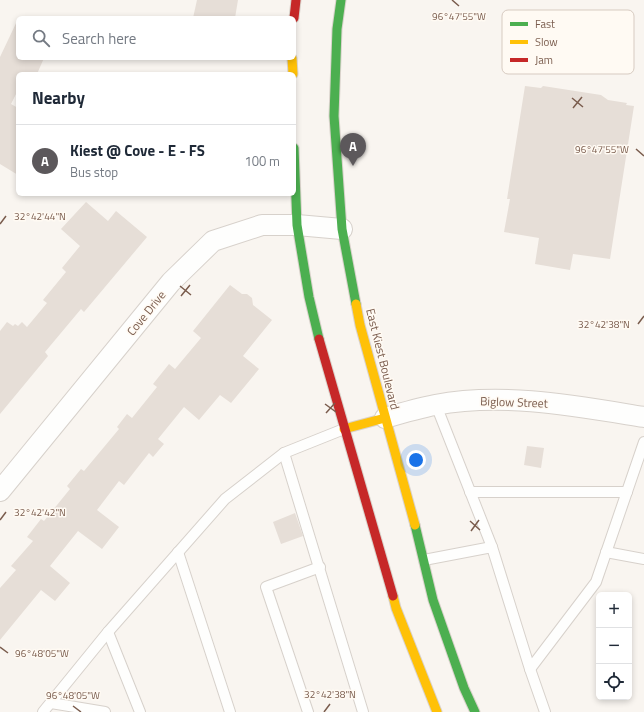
<!DOCTYPE html>
<meta charset="utf-8">
<style>
body{margin:0;font-family:"Titillium Web",sans-serif;background:#f6f6f7;color:#1f2937}
.controls{position:absolute;right:12px;bottom:12px;display:grid;overflow:hidden;border-radius:6px;box-shadow:0 2px 6px #0003}
.controls button{width:36px;height:36px;display:grid;place-items:center;padding:0;border:0;border-bottom:1px solid #e0e1e3;background:#fff;color:#1f2937;font:20px sans-serif}
.you{position:absolute;left:416px;top:460px;width:14px;height:14px;margin:-10px;border:3px solid #fff;border-radius:50%;background:#1a73e8;box-shadow:0 0 0 6px #1a73e833}
.badge{display:grid;place-items:center;width:26px;height:26px;border-radius:50%;background:#5c585b;color:#fff;font-size:13px;font-weight:700}
.pin{position:absolute;translate:-50% -33px;filter:drop-shadow(0 1px 2px #0008)}
.pin::after{content:'';position:absolute;top:21px;width:14px;height:12px;background:inherit;clip-path:polygon(0 0,100% 0,50% 100%)}
.list{margin:0;padding:0;list-style:none}
h2{display:flex;justify-content:space-between;align-items:center;height:52px;margin:0;padding:0 16px;font-size:17px}
h2 small{font-size:13px;font-weight:400;color:#747a83}
.list li{display:grid;grid-template-columns:26px 1fr auto;gap:12px;align-items:center;box-sizing:border-box;height:72px;padding:0 16px;border-top:1px solid #e0e1e3}
.list b{display:block;font-size:15px;white-space:nowrap}
.list p{margin:0;font-size:13px;white-space:nowrap;color:#747a83}
.list em{font-size:13px;font-style:normal;color:#747a83}
.icon{flex:none;width:22px;height:22px;fill:none;stroke:currentColor;stroke-width:2;stroke-linecap:round;stroke-linejoin:round}
.map{position:relative;flex:none;width:644px;height:712px;overflow:hidden}
.search{position:absolute;background:#fff;box-shadow:0 2px 6px #0003;left:16px;top:16px;width:280px;height:44px;display:flex;align-items:center;gap:10px;box-sizing:border-box;padding:0 14px;border-radius:6px;color:#747a83;font-size:15px}
.panel{position:absolute;background:#fff;box-shadow:0 2px 6px #0003;left:16px;top:72px;width:280px;height:124px;border-radius:6px}
.map>svg:first-child{display:block}
.building{fill:#e6ded7}
.lines{fill:none;stroke-linecap:round;stroke-linejoin:round}
.lane-casing{stroke:#d7d1cb;stroke-width:12}
.street-casing{stroke:#d7d1cb;stroke-width:22}
.fast-casing{stroke:#d9d2cb;stroke-width:11}
.slow-casing{stroke:#d9d2cb;stroke-width:11}
.jam-casing{stroke:#d9d2cb;stroke-width:11}
.lane{stroke:#fefefd;stroke-width:10}
.street{stroke:#fefefd;stroke-width:20}
.fast{stroke:#4caf50;stroke-width:9}
.slow{stroke:#ffc107;stroke-width:9}
.jam{stroke:#c62828;stroke-width:9}
.ticks{fill:none;stroke:#7a5c4d;stroke-width:1.5}
.labels{text-anchor:middle;dominant-baseline:central;stroke-width:3;stroke-linejoin:round;paint-order:stroke}
.street-label{font-size:12px;fill:#7a5c4d;stroke:#fffaf3}
.key{fill:#fffaf3;stroke:#d7cbc1;stroke-width:1}
.key-label{font-size:11px;fill:#7a5c4d}
.ticks-label{font-size:10px;text-anchor:middle;fill:#7a5c4d;stroke:#fffaf3;stroke-width:3;stroke-linejoin:round;paint-order:stroke}
</style>
<div class="map">
<svg width="644" height="712" viewBox="0 0 644 712">
<rect width="100%" height="100%" fill="#f9f5f0"/>
<g class="building">
<polygon points="197,0 238,0 235,18 193,18"/>
<polygon points="18,19 18,58 44,58 37,74 18,74 18,90 11,104 18,108 18,175 0,164 0,57"/>
<polygon points="525,86 541,88 543,86 601,95 608,100 627,103 626,105 634,106 610,259 573,254 570,270 535,264 539,238 504,232 510,199 507,199"/>
<polygon points="86,202 108,221 116,211 147,237 84,312 81,309 45,352 48,356 0,414 0,331 7,322 13,326 15,324 18,326 22,322 27,327 47,303 43,300 66,272 62,268 80,246 61,229"/>
<polygon points="230,285 242,294 247,294 252,298 253,305 272,320 243,356 259,369 231,403 220,395 199,420 184,407 158,439 164,444 153,457 149,453 124,485 119,481 97,510 119,527 102,549 78,531 50,566 70,583 55,601 41,590 0,640 0,588 16,570 11,566 33,541 27,537 41,519 44,521 70,489 67,486 81,469 84,471 119,429 117,427 127,414 132,418 157,387 153,384 169,364 175,369 201,338 193,331"/>
<polygon points="527,446 544,448 541,468 524,465"/>
<polygon points="295,513 303,536 281,544 273,522"/>
</g>
<g class="lines">
<g class="lane-casing">
<g id="lane">
<polyline points="436,405 492,547"/>
<polyline points="284,453 363,712"/>
<polyline points="470,492 627,492"/>
<polyline points="178,552 230,712"/>
<polyline points="606,552 644,559"/>
<polyline points="424,560 492,547 530,669 545,712"/>
<polyline points="108,632 140,712"/>
<polyline points="530,669 596,582 644,442"/>
<polyline points="51,703 105,712"/>
<polyline points="43,712 108,632 225,499 284,453 344,429"/>
<polyline points="308,712 266,587 320,567"/>
</g>
</g>
<g class="street-casing">
<g id="street">
<path d="M385,418C402,413 419,408 435,405C504,392 576,406 644,417"/>
<polyline points="0,491 171,282 213,241 262,225 297,225 342,229"/>
</g>
</g>
<g class="fast-casing">
<g id="fast">
<polyline points="341,0 337,29 334,116 342,229 356,304"/>
<polyline points="294,148 297,225 309,297 319,339"/>
<polyline points="415,525 433,600 464,688 475,712"/>
</g>
</g>
<g class="slow-casing">
<g id="slow">
<polyline points="292,58 293,74"/>
<polyline points="356,304 360,325 415,525"/>
<polyline points="344,429 385,418"/>
<polyline points="393,596 396,608 437,712"/>
</g>
</g>
<g class="jam-casing">
<g id="jam">
<polyline points="294,18 296,0"/>
<polyline points="319,339 393,596"/>
</g>
</g>
<use href="#lane" class="lane"/>
<use href="#street" class="street"/>
<use href="#fast" class="fast"/>
<use href="#slow" class="slow"/>
<use href="#jam" class="jam"/>
</g>
<path class="ticks" d="M452,0L459,6M572,98L583,107M573,108L582,97M636,149L644,156M0,224L6,216M180,286L191,295M181,296L190,285M638,324L644,316M325,404L336,412M326,413L335,403M0,520L6,512M470,521L480,530M471,531L479,520M0,647L8,653M73,706L81,712M324,712L330,704"/>
<g class="labels">
<g class="street-label">
<text transform="translate(146 313) rotate(-51)">Cove Drive</text>
<text transform="translate(383 359) rotate(76)">East Kiest Boulevard</text>
<text transform="translate(514 402) rotate(2)">Biglow Street</text>
</g>
</g>
<rect x="502" y="10" width="132" height="64" rx="6" class="key"/>
<rect x="510" y="22" width="18" height="4" fill="#4caf50"/>
<rect x="510" y="40" width="18" height="4" fill="#ffc107"/>
<rect x="510" y="58" width="18" height="4" fill="#c62828"/>
<g class="key-label">
<text x="535" y="28">Fast</text>
<text x="535" y="46">Slow</text>
<text x="535" y="64">Jam</text>
</g>
<g class="ticks-label">
<text x="459" y="20">96°47'55"W</text>
<text x="602" y="153">96°47'55"W</text>
<text x="40" y="220">32°42'44"N</text>
<text x="604" y="328">32°42'38"N</text>
<text x="40" y="516">32°42'42"N</text>
<text x="42" y="657">96°48'05"W</text>
<text x="330" y="698">32°42'38"N</text>
<text x="73" y="699">96°48'05"W</text>
</g>
</svg>
<div class="controls">
<button>+</button>
<button>−</button>
<button><svg class="icon" aria-label="locate" viewBox="0 0 24 24"><circle cx="12" cy="12" r="6"/><path d="M12 2v4M12 18v4M2 12h4M18 12h4"/></svg></button>
</div>
<div class="you"></div>
<div class="pin badge" style="left:353px;top:166px">A</div>
<div class="search"><svg class="icon" aria-label="search" viewBox="0 0 24 24"><circle cx="10" cy="10" r="6"/><path d="M15 15l6 6"/></svg>Search here</div>
<section class="panel">
<h2>Nearby<small></small></h2>
<ul class="list">
<li><span class="badge">A</span><div><b>Kiest @ Cove - E - FS</b><p>Bus stop</p></div><em>100 m</em></li>
</ul>
</section>
</div>
